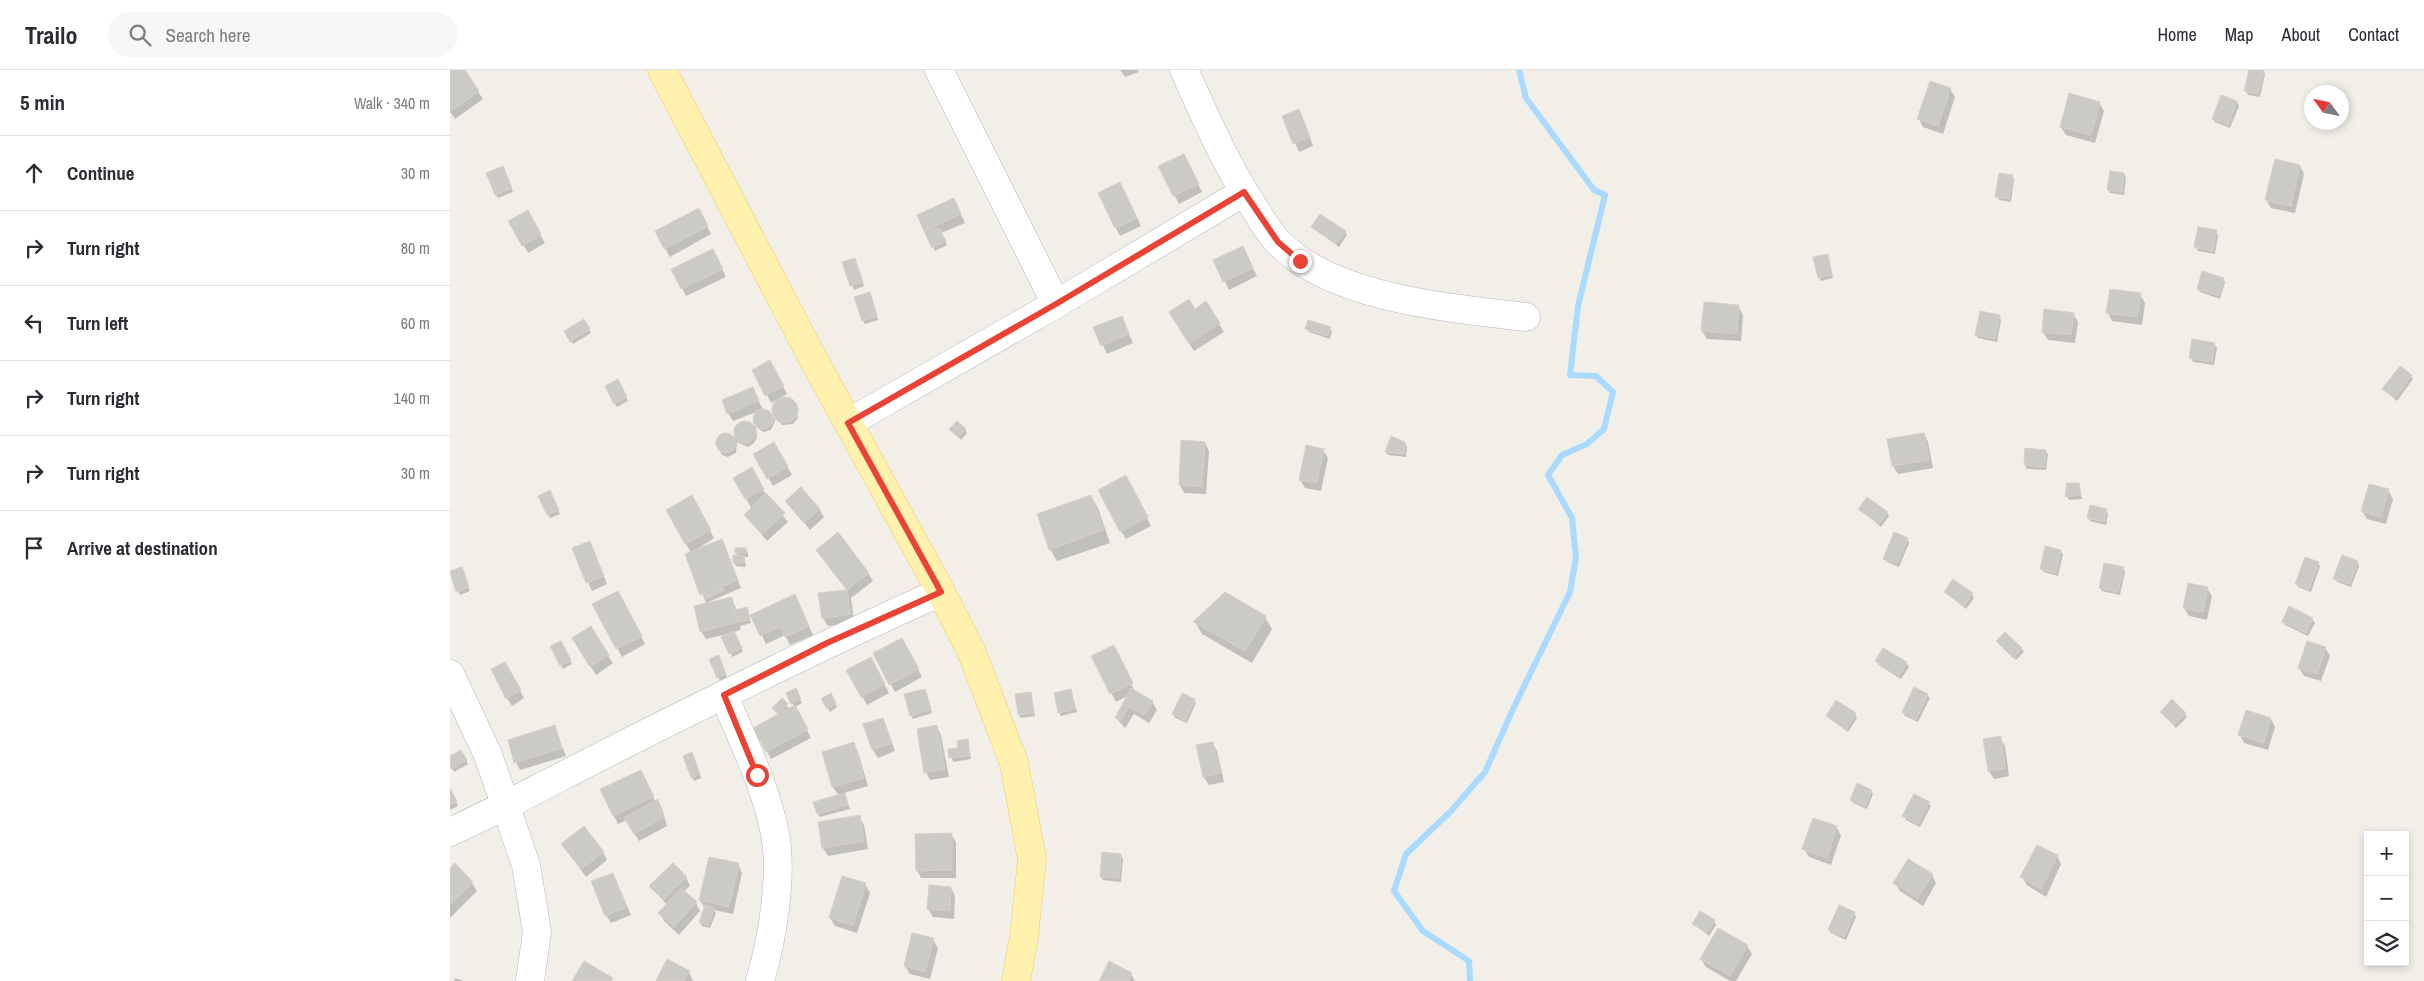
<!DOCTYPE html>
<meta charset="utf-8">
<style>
body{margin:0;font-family:"Archivo Narrow",sans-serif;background:#f7f7f7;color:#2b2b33}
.controls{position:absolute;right:15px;bottom:15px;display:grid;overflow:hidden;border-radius:0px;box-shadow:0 2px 8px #0003}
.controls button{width:45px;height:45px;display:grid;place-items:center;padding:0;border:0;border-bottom:1px solid #e1e1e2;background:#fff;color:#2b2b33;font:25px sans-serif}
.compass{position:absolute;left:1854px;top:15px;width:45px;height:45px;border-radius:50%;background:#fff;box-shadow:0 2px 8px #0003;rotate:303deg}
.stop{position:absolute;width:15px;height:15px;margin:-11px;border:4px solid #ea4335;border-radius:50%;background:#fff}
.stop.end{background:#ea4335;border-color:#fff;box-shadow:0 1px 5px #0008}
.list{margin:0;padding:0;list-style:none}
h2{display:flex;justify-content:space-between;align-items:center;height:65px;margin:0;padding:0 20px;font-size:21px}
h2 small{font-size:16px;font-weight:400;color:#7c7c81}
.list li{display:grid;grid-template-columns:32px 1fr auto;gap:15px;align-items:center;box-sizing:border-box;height:75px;padding:0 20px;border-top:1px solid #e1e1e2}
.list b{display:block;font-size:19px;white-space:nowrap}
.list em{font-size:16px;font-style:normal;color:#7c7c81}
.icon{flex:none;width:28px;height:28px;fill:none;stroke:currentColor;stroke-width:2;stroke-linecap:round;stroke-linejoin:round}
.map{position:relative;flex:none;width:1974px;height:911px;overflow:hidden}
header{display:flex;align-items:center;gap:30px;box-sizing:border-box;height:70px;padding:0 25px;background:#fff;border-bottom:1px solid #e1e1e2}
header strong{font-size:24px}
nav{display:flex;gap:28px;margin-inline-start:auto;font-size:18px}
.search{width:350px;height:45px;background:#f7f7f7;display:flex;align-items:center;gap:12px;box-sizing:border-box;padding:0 18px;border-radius:28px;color:#7c7c81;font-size:19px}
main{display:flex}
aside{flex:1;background:#fff}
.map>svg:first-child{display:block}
.shadow{fill:#0003}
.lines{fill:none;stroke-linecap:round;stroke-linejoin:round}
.stream{stroke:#aadaff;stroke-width:6}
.building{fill:#cccac5;stroke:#d6d1c6}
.minor-casing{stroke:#b5b8bc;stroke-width:29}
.major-casing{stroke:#f2c960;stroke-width:29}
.minor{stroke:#fff;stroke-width:28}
.major{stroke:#fff2af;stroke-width:28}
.route{stroke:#ea4335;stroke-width:6}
</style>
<header>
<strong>Trailo</strong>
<div class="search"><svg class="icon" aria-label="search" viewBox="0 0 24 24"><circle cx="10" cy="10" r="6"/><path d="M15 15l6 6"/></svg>Search here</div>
<nav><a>Home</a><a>Map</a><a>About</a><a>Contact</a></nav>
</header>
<main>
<aside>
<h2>5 min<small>Walk · 340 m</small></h2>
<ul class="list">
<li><svg class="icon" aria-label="ahead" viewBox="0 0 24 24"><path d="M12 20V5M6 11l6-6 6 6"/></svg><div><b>Continue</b></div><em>30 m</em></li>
<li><svg class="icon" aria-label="right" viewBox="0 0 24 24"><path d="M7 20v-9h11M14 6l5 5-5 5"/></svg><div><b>Turn right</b></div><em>80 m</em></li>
<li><svg class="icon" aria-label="left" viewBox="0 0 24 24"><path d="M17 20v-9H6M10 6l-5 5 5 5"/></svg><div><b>Turn left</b></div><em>60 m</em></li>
<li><svg class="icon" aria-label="right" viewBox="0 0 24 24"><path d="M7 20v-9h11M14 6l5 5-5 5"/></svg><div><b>Turn right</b></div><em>140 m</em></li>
<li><svg class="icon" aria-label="right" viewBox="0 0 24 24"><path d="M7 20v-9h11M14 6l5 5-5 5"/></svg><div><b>Turn right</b></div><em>30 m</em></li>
<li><svg class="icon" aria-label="arrive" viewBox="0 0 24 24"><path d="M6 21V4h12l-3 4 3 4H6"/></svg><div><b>Arrive at destination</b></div></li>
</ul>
</aside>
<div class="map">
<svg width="1974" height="911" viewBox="0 0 1974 911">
<rect width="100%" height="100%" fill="#f1efe8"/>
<g class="shadow">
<polygon points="0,0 13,0 33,29 5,49 0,42"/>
<polygon points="670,0 688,0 689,2 675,7"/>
<polygon points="1801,0 1813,0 1815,4 1810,27 1798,25 1796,21"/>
<polygon points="1500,19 1505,27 1493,64 1473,57 1469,49"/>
<polygon points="1787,32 1789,36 1780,58 1765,52 1763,49"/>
<polygon points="1649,33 1654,41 1645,73 1616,65 1611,57"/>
<polygon points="834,47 853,49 863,76 849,82"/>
<polygon points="738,93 752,122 729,134 710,97"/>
<polygon points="1850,96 1854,104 1845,143 1821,138 1816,130"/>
<polygon points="54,101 63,122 48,128 46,125"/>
<polygon points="1674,104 1676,108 1674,125 1660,123 1658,119"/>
<polygon points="1562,106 1564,109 1561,132 1549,130 1547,126"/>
<polygon points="675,122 691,156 670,166 666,158"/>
<polygon points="508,138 515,153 491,163 497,175 485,181 475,160"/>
<polygon points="77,142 95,173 78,183 60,152"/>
<polygon points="253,148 261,164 220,187 206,162"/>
<polygon points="862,157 895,161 897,165 889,177"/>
<polygon points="1766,161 1768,165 1765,184 1748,181 1746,177"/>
<polygon points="797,186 807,206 779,220 765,191"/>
<polygon points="1377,186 1383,208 1371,211 1369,207"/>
<polygon points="267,188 276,207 236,226 232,218"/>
<polygon points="394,193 406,193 414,216 404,220"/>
<polygon points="1773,209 1775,212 1770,229 1750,222 1748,219"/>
<polygon points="1690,225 1695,233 1692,255 1662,251 1658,243"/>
<polygon points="422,228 428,250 415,254 413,250"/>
<polygon points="756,233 774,262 744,281 725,251"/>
<polygon points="1288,236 1293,245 1291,271 1257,269 1252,261"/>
<polygon points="1623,244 1628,252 1625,273 1598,270 1593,262"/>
<polygon points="1549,246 1551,250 1547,272 1528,268 1526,264"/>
<polygon points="671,247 683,273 657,284 645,258"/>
<polygon points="133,251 141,263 123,274 115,262"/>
<polygon points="880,258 882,262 880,269 859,262 857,259"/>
<polygon points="1764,274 1767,278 1764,295 1743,292 1741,288"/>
<polygon points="324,299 337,324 321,333 317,325"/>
<polygon points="1961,306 1963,309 1947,331 1936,322 1934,319"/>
<polygon points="168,311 178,331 167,337 156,317"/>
<polygon points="303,319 313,340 325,349 325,335 334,329 341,331 346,337 348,348 343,354 332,355 326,349 321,360 313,362 306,357 307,367 304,373 298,377 287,372 286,383 278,387 272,385 267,375 268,369 272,365 277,364 285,368 285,359 292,353 307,357 304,349 309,341 283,351 278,343"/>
<polygon points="501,359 515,359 517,363 511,370"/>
<polygon points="1474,364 1478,372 1483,398 1448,404 1443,396 1439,370"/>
<polygon points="324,373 342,405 323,416 305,385"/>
<polygon points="755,373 759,381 756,424 734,423 730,415"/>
<polygon points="955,373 957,377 956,387 938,385 936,382"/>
<polygon points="1577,379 1596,381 1598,385 1596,400 1577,399 1575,395"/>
<polygon points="873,380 878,388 871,421 855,418 850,410"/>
<polygon points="302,399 316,425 338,452 317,471 295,445 302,439 284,408"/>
<polygon points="1628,414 1632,429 1619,430 1617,426"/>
<polygon points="680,415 701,456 676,469 671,461"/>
<polygon points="1938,420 1943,429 1936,454 1917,449 1912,441"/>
<polygon points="101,426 110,444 100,448 90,427"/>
<polygon points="641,426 648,438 660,473 607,491 600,479"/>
<polygon points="242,427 264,468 243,482 271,471 291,518 256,533 237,485 241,483 218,440"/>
<polygon points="337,431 369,439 374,447 360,460"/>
<polygon points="1410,439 1437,443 1439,446 1431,457"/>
<polygon points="1656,440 1658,444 1656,455 1640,451 1638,448"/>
<polygon points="1457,469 1459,473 1449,497 1437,492 1435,489"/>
<polygon points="140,473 157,514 142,521 123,479"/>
<polygon points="296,479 298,483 298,487 294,487 296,497 286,496 284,492 288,486 286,483"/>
<polygon points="367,480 418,503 423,511 401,528 404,552 378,556 373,548 369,524 398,521"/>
<polygon points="1610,481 1613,484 1608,506 1594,502 1592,499"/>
<polygon points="1907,492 1909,496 1901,517 1887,512 1885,508"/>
<polygon points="1868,493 1870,496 1861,522 1848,517 1846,513"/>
<polygon points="11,498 20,521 10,525 0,503"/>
<polygon points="1673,498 1675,502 1670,525 1652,521 1650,518"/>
<polygon points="1757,518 1762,526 1757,550 1739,546 1734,538"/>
<polygon points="167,522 195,574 172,587 144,535"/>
<polygon points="1495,522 1522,524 1524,528 1516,539"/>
<polygon points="345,526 363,565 340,575 335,565 316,574 302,545"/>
<polygon points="281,528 287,540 298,542 301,553 290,556 291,560 284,562 293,582 282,587 278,564 256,569 251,561"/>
<polygon points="815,547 822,559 802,593 752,564 745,552"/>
<polygon points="1862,549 1865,553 1858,566 1835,555 1833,551"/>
<polygon points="140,558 163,593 146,605 128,577"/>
<polygon points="1548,571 1571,578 1574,582 1566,590"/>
<polygon points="110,572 122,594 113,599 102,577"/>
<polygon points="456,577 472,607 445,622 424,584"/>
<polygon points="1875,578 1880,586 1871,611 1854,606 1849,598"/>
<polygon points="1434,579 1456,593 1459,597 1451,609 1429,595 1427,591"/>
<polygon points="668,584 685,622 702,632 707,640 699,653 684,644 675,658 666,648 679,625 666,632 643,587"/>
<polygon points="420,588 439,623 417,635 398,601"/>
<polygon points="270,590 277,608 270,611 268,607"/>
<polygon points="55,593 74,628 62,636 57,628"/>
<polygon points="345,620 352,633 345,637 361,668 321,689 305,659 329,645 326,641 332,629 340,640 344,637 338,623"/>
<polygon points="475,620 482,643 463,649 461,645"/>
<polygon points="621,620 627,642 611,646 609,642"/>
<polygon points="581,623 585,646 571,648 569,645"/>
<polygon points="380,625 387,637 380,642 373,629"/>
<polygon points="1477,625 1480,628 1468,652 1455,646 1453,642"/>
<polygon points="744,630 746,633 737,653 725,648 723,644"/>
<polygon points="1711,642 1735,644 1737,647 1726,658"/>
<polygon points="1405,644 1407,648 1398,662 1377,646"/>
<polygon points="433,649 445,681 428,688 423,680"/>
<polygon points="1821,649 1825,657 1818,680 1794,673 1790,665"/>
<polygon points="104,657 116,686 70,700 66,692"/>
<polygon points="487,657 491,665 499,707 480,710 476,702"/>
<polygon points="1550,668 1555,676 1559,706 1544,709 1539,701"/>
<polygon points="517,670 521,689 503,692 500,680 509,679"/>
<polygon points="763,673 767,681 774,712 759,715 754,707"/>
<polygon points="404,674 408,682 418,716 394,723 400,739 370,747 368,744 389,726 383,717 373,683"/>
<polygon points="11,681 18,694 4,702 0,694 0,687"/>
<polygon points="244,688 251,708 244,711 242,707"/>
<polygon points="195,709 205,731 207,730 212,738 217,756 189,771 177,750 168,754 164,746"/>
<polygon points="0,720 8,736 0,740"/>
<polygon points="1421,721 1423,724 1417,739 1403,733 1401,730"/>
<polygon points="1479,733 1481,736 1470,757 1456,750 1454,746"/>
<polygon points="409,747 414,755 418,779 378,786 373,778"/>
<polygon points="1386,757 1391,765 1381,795 1359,787 1354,779"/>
<polygon points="501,764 506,772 506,808 471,808 467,800"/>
<polygon points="113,775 153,782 157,790 136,807"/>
<polygon points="671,785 673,789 671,812 653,810 651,807"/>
<polygon points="1607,786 1611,794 1596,827 1577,815 1572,807"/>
<polygon points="288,794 292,803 283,844 264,840 266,843 260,858 252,856 250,852 255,839 250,830"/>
<polygon points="0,800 22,813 27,821 0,848"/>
<polygon points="163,804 181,845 161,853 156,845"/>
<polygon points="1482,805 1486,813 1473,836 1450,821 1445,813"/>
<polygon points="236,807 240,816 233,822 246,833 250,841 229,865 214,851 210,843 217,835 201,816"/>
<polygon points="415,814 420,823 407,863 385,856 380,848"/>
<polygon points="501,818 505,826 504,849 483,847 478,839"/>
<polygon points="1404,843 1406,847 1396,870 1381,863 1379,860"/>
<polygon points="1264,851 1266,855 1259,866 1244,854"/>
<polygon points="483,870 488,878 480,909 460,904 455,896"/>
<polygon points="1297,876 1302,884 1286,911 1280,911 1256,897 1251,889"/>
<polygon points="239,902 243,911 207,911"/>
<polygon points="681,904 685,911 650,911"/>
<polygon points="5,908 14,911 4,911"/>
</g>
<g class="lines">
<polyline class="stream" points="1020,911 1019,891 973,861 944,821 956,784 1000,742 1035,702 1064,637 1120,522 1126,487 1122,448 1098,405 1112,385 1137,374 1154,359 1163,322 1146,306 1120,305 1128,236 1155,125 1144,120 1076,28 1069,0"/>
</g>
<g class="building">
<polygon points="0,0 15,0 29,21 0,42"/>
<polygon points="1799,0 1814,0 1808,24 1794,21"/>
<polygon points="1480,11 1501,18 1488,56 1467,49"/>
<polygon points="1619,23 1650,32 1641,65 1610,57"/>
<polygon points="1771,25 1787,31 1778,55 1762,49"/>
<polygon points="849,39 860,67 843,74 832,46"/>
<polygon points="734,84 749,114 723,126 708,96"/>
<polygon points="1825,89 1850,95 1841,136 1815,130"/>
<polygon points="53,96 62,118 45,125 36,103"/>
<polygon points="1660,101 1674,103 1672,122 1657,120"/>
<polygon points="1549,103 1563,105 1559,129 1545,127"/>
<polygon points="670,112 687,148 665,158 648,123"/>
<polygon points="504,128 511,144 474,161 467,145"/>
<polygon points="249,138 258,156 214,179 205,161"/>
<polygon points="78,140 91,164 72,176 58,151"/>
<polygon points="870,144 896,161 886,174 861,157"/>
<polygon points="1748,157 1767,160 1763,181 1744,177"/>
<polygon points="489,158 496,171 482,178 474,161"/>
<polygon points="793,176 803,198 773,212 763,190"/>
<polygon points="263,179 273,199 231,219 221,199"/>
<polygon points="1378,184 1382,205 1368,208 1363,187"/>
<polygon points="405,188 413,212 400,216 392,192"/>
<polygon points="1752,201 1774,208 1769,226 1747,219"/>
<polygon points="1660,219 1691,223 1687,247 1656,243"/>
<polygon points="420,222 427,246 412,251 404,227"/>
<polygon points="739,229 745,239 756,231 770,253 739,274 719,242"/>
<polygon points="1254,232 1289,235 1287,264 1251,261"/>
<polygon points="1594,239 1624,243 1621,265 1592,262"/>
<polygon points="1530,241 1550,245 1545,269 1525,265"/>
<polygon points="672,246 679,264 651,276 643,257"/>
<polygon points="134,249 140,259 120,272 114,261"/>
<polygon points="858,250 881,257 878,266 855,259"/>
<polygon points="1742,269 1765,273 1762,292 1739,288"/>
<polygon points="320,290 334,316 315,326 302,300"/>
<polygon points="1950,296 1962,305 1945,328 1932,319"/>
<polygon points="168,309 177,327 164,334 155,316"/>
<polygon points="303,317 309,331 277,344 272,330"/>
<circle cx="335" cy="340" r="13"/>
<circle cx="313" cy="349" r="10"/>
<circle cx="295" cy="362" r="11"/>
<polygon points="507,351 516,359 508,367 499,359"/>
<circle cx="276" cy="373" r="10"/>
<polygon points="1474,363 1479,390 1442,396 1437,369"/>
<polygon points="941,366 955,372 954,384 935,382"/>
<polygon points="731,370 755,372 752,417 729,415"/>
<polygon points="324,372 338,396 317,409 303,384"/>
<polygon points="856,375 874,379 867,413 849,410"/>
<polygon points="1575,378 1596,380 1595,397 1574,395"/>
<polygon points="302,397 314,419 295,429 283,408"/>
<polygon points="676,405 698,447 670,462 648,420"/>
<polygon points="1617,413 1629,413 1631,425 1615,427"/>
<polygon points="1919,414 1939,419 1931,447 1911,441"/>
<polygon points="351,417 370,439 354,453 335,431"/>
<polygon points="100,420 109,440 97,445 88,426"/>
<polygon points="316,423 335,443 312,464 294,445"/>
<polygon points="242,425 261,460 235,474 216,440"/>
<polygon points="641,425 654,460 599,480 587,444"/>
<polygon points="1417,427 1438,442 1429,454 1408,439"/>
<polygon points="1640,435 1657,439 1654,452 1637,448"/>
<polygon points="388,462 419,503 397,520 366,480"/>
<polygon points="1444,462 1458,468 1447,494 1433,489"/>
<polygon points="272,469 288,510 250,525 235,484"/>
<polygon points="140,471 154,506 136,513 122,478"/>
<polygon points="1595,476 1611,480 1606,503 1590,499"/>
<rect x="285" y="478" width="11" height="5"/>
<polygon points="283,485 295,486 294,493 283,493"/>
<polygon points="1892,485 1908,491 1900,514 1883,509"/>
<polygon points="1855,487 1869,492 1859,519 1845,514"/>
<polygon points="1654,493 1674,497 1668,522 1649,518"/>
<polygon points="12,497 19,517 6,522 0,501"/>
<polygon points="1503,509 1523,523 1514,536 1494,522"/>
<polygon points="1738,513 1758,517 1753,542 1733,538"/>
<polygon points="272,515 274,520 255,529 253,524"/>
<polygon points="397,520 400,544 372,549 368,523"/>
<polygon points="168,521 192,566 166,579 142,534"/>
<polygon points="775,522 816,546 795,581 743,552"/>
<polygon points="345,524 359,556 335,567 330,557 310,566 300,545"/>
<polygon points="282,527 287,552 250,562 244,536"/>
<polygon points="1839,536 1863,548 1856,563 1832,552"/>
<polygon points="297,537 300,550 287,552 285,540"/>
<polygon points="141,556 159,585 140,597 122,568"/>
<polygon points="284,561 292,578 279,584 271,567"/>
<polygon points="1555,562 1572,578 1563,588 1546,571"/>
<polygon points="452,568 469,599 439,615 423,583"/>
<polygon points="111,571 121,590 110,596 100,576"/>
<polygon points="1857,571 1876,577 1867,604 1848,598"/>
<polygon points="664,575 683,613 660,624 641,586"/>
<polygon points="1433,578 1457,592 1449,606 1425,591"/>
<polygon points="269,585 276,604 267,608 259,589"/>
<polygon points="421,587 435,614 411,627 396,600"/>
<polygon points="55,592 71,620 56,629 41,599"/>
<polygon points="1464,617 1478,624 1466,650 1452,642"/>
<polygon points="346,618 351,629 341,634 336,623"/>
<polygon points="681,618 703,631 695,645 679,637 671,651 665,648"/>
<polygon points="475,619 481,639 460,646 454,624"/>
<polygon points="621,619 625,639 608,643 604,623"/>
<polygon points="581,622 584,643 568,645 565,624"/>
<polygon points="381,623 386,633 377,639 371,629"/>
<polygon points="732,623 745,629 735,651 722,644"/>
<polygon points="332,628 338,634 328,644 322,638"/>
<polygon points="1722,629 1736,643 1724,655 1710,642"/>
<polygon points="1386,630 1406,643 1396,660 1376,646"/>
<polygon points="345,635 358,659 316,682 303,658"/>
<polygon points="1796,640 1821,648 1814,673 1788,665"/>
<polygon points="433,648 442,673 422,680 413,654"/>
<polygon points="105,655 112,678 64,693 58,670"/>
<polygon points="487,655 495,699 474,703 467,659"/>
<polygon points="1551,666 1555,698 1538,701 1533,669"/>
<polygon points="518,669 520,686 499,688 498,679 508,678 507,671"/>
<polygon points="404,672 414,708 382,717 372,682"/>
<polygon points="763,672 770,703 753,707 746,675"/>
<polygon points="11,680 17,690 1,699 0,686"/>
<polygon points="242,682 250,704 241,708 233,686"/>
<polygon points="191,700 204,727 163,746 150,719"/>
<polygon points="1407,713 1422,720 1415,736 1400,730"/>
<polygon points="0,718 7,732 0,735"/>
<polygon points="395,723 398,735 367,744 363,732"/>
<polygon points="1464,724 1480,732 1468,754 1452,746"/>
<polygon points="208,729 213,747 184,764 174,748"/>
<polygon points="410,745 414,771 372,778 368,752"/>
<polygon points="1363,748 1387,756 1377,788 1352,779"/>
<polygon points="134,756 154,782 131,799 111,774"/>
<polygon points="502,763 502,800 466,801 465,764"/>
<polygon points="1587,775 1608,785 1591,819 1570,807"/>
<polygon points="652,782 671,784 669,808 650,807"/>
<polygon points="259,787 289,793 279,837 249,830"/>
<polygon points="1458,789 1483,804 1468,828 1443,813"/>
<polygon points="5,793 23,812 0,835 0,798"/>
<polygon points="223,793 237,807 213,830 199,816"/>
<polygon points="163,803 177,837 155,846 141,811"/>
<polygon points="392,806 416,813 403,855 379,848"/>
<polygon points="479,815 501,817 500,841 477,839"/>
<polygon points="231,818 247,832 224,857 208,843"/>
<polygon points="255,835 265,838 258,856 249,852"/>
<polygon points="1389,835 1405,842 1394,867 1378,860"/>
<polygon points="1250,841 1265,850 1257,863 1242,854"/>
<polygon points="1268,858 1298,875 1280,906 1250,889"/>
<polygon points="462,863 484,868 475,902 454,896"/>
<polygon points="217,889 240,901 234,911 206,911"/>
<polygon points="134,891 163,908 161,911 122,911"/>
<polygon points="659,891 682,903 678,911 649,911"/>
</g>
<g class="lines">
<g class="minor-casing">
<g id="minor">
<polyline points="489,0 606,234"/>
<path d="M734,0C755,46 775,93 803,136C811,148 818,162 829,173C884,229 1001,238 1076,247"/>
<polyline points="398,353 606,234 794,122"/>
<polyline points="0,604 38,685 76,795 87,862 80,911"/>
<path d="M274,625C292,670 316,716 325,764C333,805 322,871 310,911"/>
<path d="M0,762C59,735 115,704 173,675C278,622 383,570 491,522"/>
</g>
</g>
<g class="major-casing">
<polyline id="major" points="212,0 361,285 491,522 522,583 564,693 582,789 574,867 566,911"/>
</g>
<use href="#minor" class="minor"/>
<use href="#major" class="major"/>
</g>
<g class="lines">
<polyline class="route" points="307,705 274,625 377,573 491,522 398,353 606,234 794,122 828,172 850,191"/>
</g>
</svg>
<div class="controls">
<button>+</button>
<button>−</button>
<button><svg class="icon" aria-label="layers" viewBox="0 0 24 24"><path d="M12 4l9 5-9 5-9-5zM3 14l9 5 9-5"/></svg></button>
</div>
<svg class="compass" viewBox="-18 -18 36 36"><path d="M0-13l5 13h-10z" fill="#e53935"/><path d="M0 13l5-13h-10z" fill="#7c7c81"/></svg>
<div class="stop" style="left:307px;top:705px"></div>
<div class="stop end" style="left:850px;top:191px"></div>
</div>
</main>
